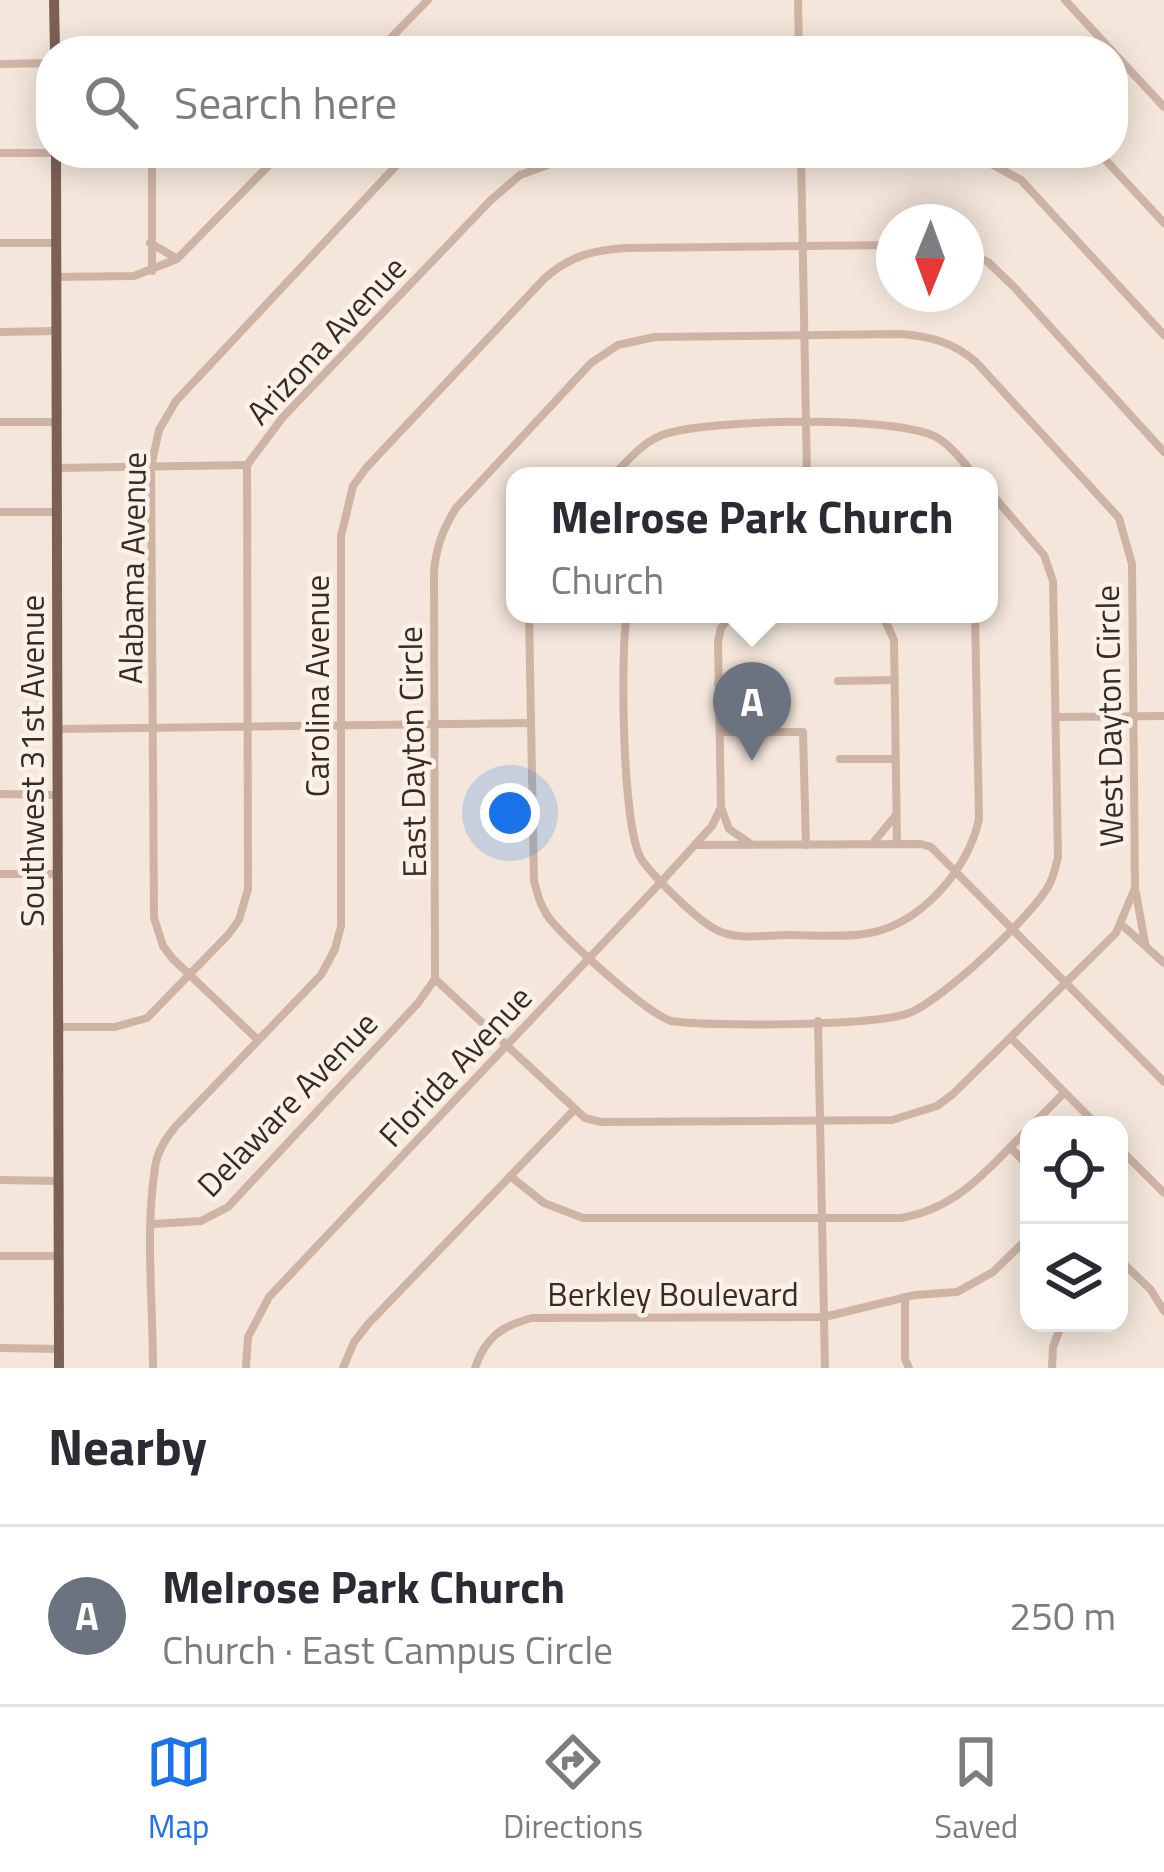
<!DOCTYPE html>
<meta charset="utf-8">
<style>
body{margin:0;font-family:"Titillium Web",sans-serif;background:#f2f2f3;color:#2b2b33}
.controls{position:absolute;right:36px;bottom:36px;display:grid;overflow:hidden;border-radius:24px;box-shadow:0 6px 30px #0003}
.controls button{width:108px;height:108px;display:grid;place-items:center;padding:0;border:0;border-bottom:3px solid #e1e1e2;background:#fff;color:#2b2b33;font:60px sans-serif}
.compass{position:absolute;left:876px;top:204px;width:108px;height:108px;border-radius:50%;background:#fff;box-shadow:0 6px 30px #0003;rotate:181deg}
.you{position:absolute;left:510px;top:813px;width:42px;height:42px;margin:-30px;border:9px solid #fff;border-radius:50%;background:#1a73e8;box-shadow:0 0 0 18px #1a73e833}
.badge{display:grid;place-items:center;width:78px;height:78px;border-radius:50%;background:#1a73e8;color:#fff;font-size:39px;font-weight:700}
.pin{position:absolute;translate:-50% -99px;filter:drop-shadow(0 3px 6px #0008)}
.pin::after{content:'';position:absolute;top:63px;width:42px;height:36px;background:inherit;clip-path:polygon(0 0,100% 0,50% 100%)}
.popup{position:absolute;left:506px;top:467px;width:492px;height:156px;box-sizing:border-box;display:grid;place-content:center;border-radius:24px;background:#fff;filter:drop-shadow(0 3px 9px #0005);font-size:39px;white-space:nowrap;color:#7c7c81}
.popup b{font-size:45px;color:#2b2b33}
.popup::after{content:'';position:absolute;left:50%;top:100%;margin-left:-24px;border:24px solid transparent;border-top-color:#fff}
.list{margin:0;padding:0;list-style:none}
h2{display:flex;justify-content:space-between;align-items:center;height:156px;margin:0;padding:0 48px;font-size:51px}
h2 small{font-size:39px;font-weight:400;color:#7c7c81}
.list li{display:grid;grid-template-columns:78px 1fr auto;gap:36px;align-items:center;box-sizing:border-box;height:180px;padding:0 48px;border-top:3px solid #e1e1e2}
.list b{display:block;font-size:45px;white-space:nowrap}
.list p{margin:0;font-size:39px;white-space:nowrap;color:#7c7c81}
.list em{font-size:39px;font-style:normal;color:#7c7c81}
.icon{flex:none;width:66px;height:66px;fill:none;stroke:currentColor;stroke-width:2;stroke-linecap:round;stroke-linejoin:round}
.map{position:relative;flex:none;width:1164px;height:1368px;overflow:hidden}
.search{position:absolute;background:#fff;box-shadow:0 6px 30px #0003;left:36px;right:36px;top:36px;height:132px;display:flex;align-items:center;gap:30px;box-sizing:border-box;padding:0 42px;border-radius:48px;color:#7c7c81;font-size:45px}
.sheet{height:336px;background:#fff}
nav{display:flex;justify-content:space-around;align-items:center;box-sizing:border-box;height:168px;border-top:3px solid #e1e1e2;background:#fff;font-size:33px;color:#7c7c81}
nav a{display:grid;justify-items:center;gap:6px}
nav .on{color:#1a73e8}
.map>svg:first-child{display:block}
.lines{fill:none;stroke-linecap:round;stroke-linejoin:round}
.minor{stroke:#ceb4a5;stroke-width:8}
.major{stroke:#7c6056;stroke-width:10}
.labels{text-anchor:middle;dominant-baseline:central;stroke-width:9;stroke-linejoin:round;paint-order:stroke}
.street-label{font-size:33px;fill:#392b27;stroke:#fbf1e7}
</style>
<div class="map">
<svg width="1164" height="1368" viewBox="0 0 1164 1368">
<rect width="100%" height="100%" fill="#f4e6da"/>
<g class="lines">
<g class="minor">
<polyline points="798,0 799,51"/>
<polyline points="1065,0 1112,51"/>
<polyline points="378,51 428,0"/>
<polyline points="1113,52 1164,107"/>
<polyline points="0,64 51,63"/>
<polyline points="0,153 51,153"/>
<polyline points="1099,153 1164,223"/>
<polyline points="801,154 807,476"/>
<polyline points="0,243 56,243"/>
<polyline points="150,243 176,258"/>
<polyline points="966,251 988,262 1014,287 1164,452"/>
<polyline points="152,271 152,153"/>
<polyline points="56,277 134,276 177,259 281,153"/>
<polyline points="0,332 56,331"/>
<path d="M900,334C929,336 953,342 976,362L1119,518L1132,564L1135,888L1116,933L953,1094L937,1106L892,1120L601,1122L585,1118L435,979L434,572C436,547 443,529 456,508L591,363L618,345L655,337Z"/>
<polyline points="0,422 57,422"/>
<polyline points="58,468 247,465"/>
<path d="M613,476C628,460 642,443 662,435C705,419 897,415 936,437C952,446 964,463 975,476"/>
<polyline points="0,512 58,512"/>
<path d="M529,614L534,881C538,897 542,911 554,924C575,947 645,1012 671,1021C711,1027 876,1026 909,1013C940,1002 1036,913 1050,883C1054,875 1056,865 1058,857L1053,581L1044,555L989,491"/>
<path d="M627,614C620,652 622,831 642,860C654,877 696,919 715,929C735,941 765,935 788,935C815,935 844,938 870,933C922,923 969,868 979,819L975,614"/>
<polyline points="732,614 721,628 718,641 721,807 729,829 751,844"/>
<polyline points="882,614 894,640 897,844"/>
<polyline points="838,681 895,680"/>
<polyline points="718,684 776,683"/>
<polyline points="1057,717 1164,716"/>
<polyline points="60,729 531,723"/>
<polyline points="720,732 803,732 806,845"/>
<polyline points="840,759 895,759"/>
<polyline points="0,794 58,795"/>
<polyline points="872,844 896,815"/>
<polyline points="695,845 921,844 931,847 1164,1082"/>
<polyline points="0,874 58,874"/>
<polyline points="1136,893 1145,943"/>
<polyline points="1121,924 1164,963"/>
<polyline points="818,1021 825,1368"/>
<polyline points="59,1027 115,1027 147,1018 228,935 239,920 248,889 247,465 283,417 490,201 520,175 562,160 949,154 980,158 1021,180 1164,335"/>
<polyline points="1011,1038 1097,1125"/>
<polyline points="257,1039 173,959 163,946 154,918 151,467 159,430 176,401 408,153"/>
<polyline points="1032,1125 1064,1093"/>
<polyline points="1010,1147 1029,1167"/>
<polyline points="1119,1148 1164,1193"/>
<path d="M510,1176L544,1203L583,1218H901C959,1208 989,1168 1029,1128"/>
<polyline points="0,1180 58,1181"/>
<polyline points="153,1224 201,1221 228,1207 418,1003 435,979"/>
<polyline points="0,1256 58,1256"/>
<polyline points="1119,1259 1151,1290 1164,1311"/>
<polyline points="905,1297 905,1359 909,1368"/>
<polyline points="0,1348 58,1349"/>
<path d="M153,1368C153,1304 145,1230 155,1168C157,1151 166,1138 176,1126L321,975L335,949L341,926V536L353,486L366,468L544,279C569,256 593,250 627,248L894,245"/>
<polyline points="246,1368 248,1337 269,1297 662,881 712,826 721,807"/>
<polyline points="343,1368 354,1342 369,1323 574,1110"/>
<path d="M475,1368C485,1338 501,1326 532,1318L824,1317L915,1295L957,1292L993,1272L1029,1237"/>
<polyline points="1052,1368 1053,1347 1062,1323"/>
</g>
<g class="major">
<polyline points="54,0 55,51"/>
<polyline points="56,153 59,1368"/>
</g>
</g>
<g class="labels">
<g class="street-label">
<text transform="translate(326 340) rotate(-47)">Arizona Avenue</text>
<text transform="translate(132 568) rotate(-89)">Alabama Avenue</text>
<text transform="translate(317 686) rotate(-90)">Carolina Avenue</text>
<text transform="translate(1109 716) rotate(-91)">West Dayton Circle</text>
<text transform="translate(412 752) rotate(-91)">East Dayton Circle</text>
<text transform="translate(32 761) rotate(-90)">Southwest 31st Avenue</text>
<text transform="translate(455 1066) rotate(-47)">Florida Avenue</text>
<text transform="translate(287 1104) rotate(-46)">Delaware Avenue</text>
<text x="673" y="1294">Berkley Boulevard</text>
</g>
</g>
</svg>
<div class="controls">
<button><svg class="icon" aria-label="locate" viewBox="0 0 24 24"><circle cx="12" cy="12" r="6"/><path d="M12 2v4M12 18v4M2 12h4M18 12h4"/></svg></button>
<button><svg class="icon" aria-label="layers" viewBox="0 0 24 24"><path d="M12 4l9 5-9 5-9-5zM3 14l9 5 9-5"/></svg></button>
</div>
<svg class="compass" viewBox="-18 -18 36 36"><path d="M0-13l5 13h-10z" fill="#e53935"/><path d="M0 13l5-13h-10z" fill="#7c7c81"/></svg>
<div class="you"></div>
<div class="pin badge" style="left:752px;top:761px;background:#6b7280">A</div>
<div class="popup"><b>Melrose Park Church</b>Church</div>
<div class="search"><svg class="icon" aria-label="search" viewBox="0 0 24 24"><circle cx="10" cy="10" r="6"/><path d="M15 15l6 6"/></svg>Search here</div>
</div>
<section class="sheet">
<h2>Nearby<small></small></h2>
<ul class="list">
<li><span class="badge" style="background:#6b7280">A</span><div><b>Melrose Park Church</b><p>Church · East Campus Circle</p></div><em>250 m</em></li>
</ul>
</section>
<nav>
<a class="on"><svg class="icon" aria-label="map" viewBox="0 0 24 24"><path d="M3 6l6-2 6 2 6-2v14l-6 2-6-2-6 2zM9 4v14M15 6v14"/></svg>Map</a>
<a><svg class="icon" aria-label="directions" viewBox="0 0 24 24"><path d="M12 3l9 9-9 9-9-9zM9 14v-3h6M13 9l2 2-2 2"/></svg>Directions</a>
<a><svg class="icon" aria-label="saved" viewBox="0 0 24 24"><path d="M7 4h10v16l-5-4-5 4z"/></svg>Saved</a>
</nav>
